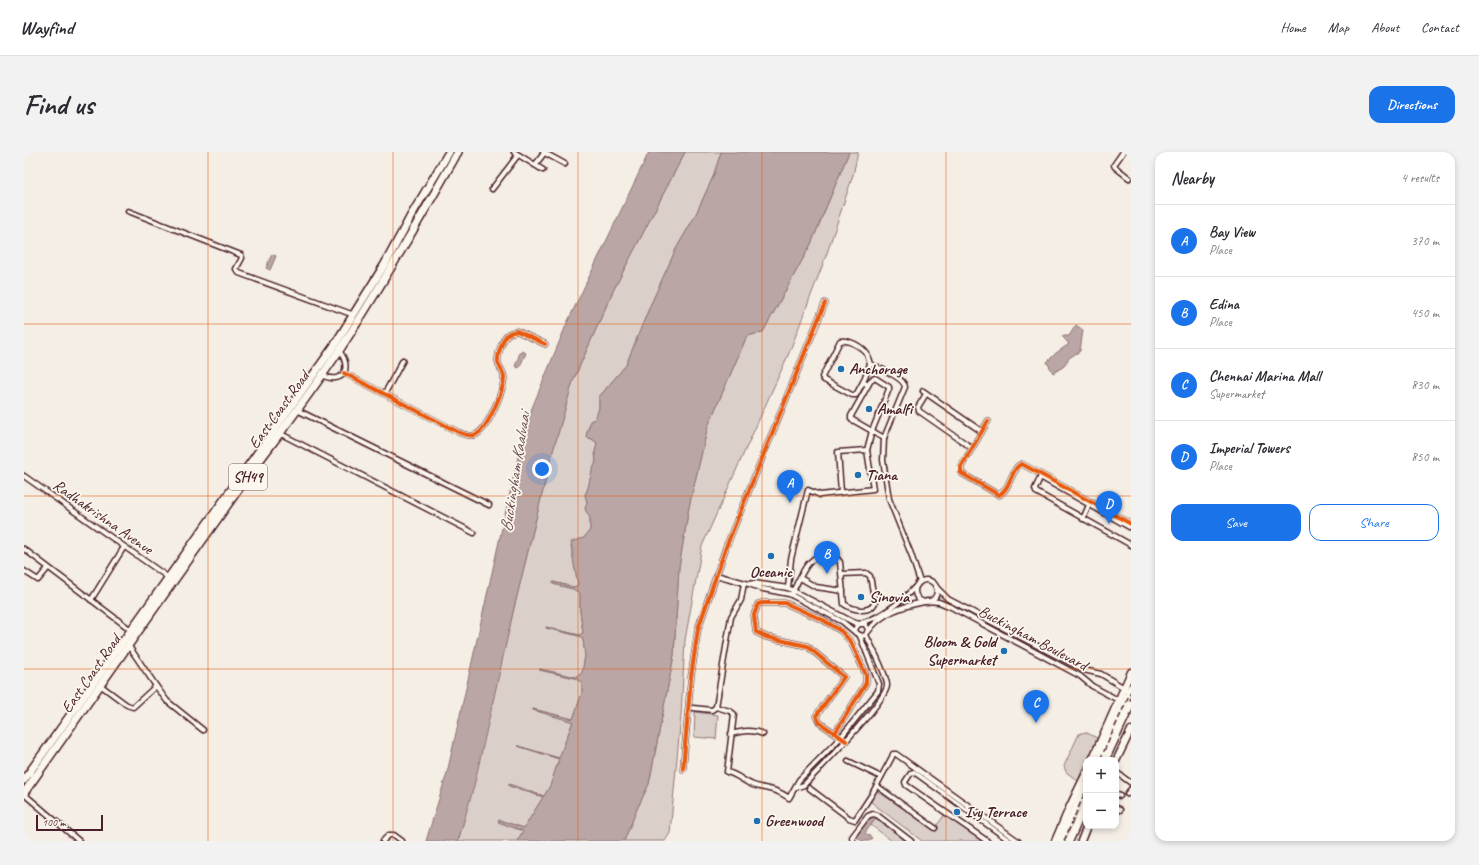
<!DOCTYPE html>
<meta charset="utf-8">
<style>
body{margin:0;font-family:Caveat,sans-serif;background:#f2f2f3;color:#2b2b33}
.controls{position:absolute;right:12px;bottom:12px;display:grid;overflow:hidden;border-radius:8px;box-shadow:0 2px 6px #0003}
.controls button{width:36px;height:36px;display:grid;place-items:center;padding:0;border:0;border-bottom:1px solid #e1e1e2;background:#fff;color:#2b2b33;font:20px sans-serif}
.scale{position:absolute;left:12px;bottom:10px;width:67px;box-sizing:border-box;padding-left:4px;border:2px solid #4a1f2b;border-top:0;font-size:11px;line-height:14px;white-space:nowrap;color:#4a1f2b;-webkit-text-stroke:3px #fbf7ec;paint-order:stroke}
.you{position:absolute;left:518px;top:317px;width:14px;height:14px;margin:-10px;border:3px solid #fff;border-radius:50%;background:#1a73e8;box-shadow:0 0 0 6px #1a73e833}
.badge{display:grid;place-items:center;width:26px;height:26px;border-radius:50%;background:#1a73e8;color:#fff;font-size:13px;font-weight:700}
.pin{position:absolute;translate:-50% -33px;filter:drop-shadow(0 1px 2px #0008)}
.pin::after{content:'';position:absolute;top:21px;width:14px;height:12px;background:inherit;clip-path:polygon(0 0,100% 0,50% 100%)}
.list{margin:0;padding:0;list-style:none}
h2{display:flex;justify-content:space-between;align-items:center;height:52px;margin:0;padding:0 16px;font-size:17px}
h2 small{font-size:13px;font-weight:400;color:#7c7c81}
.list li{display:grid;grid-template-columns:26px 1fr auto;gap:12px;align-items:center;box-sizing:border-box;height:72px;padding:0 16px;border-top:1px solid #e1e1e2}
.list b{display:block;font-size:15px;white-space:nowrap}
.list p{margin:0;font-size:13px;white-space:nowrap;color:#7c7c81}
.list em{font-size:13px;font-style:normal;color:#7c7c81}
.actions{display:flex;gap:8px;padding:12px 16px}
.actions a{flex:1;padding:9px 0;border:1px solid #1a73e8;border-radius:12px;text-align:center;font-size:14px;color:#1a73e8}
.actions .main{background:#1a73e8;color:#fff}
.map{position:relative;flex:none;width:1107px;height:689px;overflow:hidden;border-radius:12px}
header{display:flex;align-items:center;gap:24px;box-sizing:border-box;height:56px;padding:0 20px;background:#fff;border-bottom:1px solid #e1e1e2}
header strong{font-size:19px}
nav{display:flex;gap:22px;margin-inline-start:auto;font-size:14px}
.intro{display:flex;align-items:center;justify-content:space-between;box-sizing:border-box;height:96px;padding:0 24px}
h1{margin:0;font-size:28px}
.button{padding:10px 18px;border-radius:12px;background:#1a73e8;color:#fff;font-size:14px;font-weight:700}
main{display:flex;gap:24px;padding:0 24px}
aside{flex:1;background:#fff;border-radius:12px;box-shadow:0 2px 6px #0003}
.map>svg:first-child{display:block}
.green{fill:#dbd0c9;stroke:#92787a}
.water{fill:#baa7a5;stroke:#8d7174}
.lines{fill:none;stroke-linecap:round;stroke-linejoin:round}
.street-casing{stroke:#4a1f2b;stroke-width:7}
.secondary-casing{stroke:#4a1f2b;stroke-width:9}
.primary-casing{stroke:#4a1f2b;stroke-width:10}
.street{stroke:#fbf7ec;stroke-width:4}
.secondary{stroke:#fbf7ec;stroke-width:6}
.primary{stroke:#fbf7ec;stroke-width:7}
.rail{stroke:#4a1f2b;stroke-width:1.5;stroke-dasharray:6 3;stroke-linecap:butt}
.cycleway-casing{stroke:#fbf7ec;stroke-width:6}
.cycleway{stroke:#e8590c;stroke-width:4}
.grid{fill:none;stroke:#e8590c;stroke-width:1;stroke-opacity:0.55}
.poi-dot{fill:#1f6fb2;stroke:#fbf7ec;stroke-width:1.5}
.labels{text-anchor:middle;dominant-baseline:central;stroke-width:3.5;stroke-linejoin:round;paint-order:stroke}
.shield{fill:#fbf7ec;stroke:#7f6065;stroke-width:1}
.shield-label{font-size:15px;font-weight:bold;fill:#4a1f2b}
.poi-label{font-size:16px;font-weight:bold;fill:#4a1f2b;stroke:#fbf7ec;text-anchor:start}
.street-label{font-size:16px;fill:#4a1f2b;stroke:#fbf7ec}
.water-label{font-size:17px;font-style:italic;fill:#714f56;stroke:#fbf7ec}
</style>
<header>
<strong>Wayfind</strong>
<nav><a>Home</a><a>Map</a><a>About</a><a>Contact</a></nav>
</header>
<div class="intro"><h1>Find us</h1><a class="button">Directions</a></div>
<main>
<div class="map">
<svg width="1107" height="689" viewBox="0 0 1107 689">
<rect width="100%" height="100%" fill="#f4eee4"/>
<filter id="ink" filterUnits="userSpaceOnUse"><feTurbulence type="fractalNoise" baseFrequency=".025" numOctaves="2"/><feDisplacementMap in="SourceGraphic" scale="8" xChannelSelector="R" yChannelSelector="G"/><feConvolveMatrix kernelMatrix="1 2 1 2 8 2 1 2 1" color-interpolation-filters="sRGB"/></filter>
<g filter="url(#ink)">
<g class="green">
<path d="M661,0H697L689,25L671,64L652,97L626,154L602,213L575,245V256L571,267L566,269C566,275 562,280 563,285L568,287L573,291L571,300L572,310L568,319L564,336L561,343L563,350L561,357L566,366V378L560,386L552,389L547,394L554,432L553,434L549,435L530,430L529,432L549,437L556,441V459L559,482L555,483L522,475V476L555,484L559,487L561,504L558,521L552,525L516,517V518L551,526L558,531V541L549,567L509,557V558L549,569L535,606L494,594L535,607L526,634L520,644L485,633V634L519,645L500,676L475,668V670L499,679L493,689H434L439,672L490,456L527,306L549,229L589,139Z"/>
<polygon points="825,0 834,0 829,23 802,104 765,201 678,394 661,488 657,563 646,681 641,689 600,689 613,657 625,632 650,503 655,415 665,355 684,274 723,184 739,180 787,92"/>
<polygon points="671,560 694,563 692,587 670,585"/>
<polygon points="1061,580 1073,586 1064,608 1062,608 1062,611 1054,629 1042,620 1040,614 1055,582"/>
<polygon points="851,638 911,676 921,662 960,689 898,689 847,650"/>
<polygon points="852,666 882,689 868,689 847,673"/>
</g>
<g class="water">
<polygon points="625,0 661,0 589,139 549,229 527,306 490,456 450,634 434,689 402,689 423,621 494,305 508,256 543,171"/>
<path d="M697,0H825L787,92L739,180L723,184L684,274L665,355L655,415L650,503L625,632L613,657L600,689H493L499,679L474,670L475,668L500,676L519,645L485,634V632L520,644L526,634L535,607L494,594L535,606L549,570L509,558V557L549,567L558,541V531L551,526L515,518L516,517L552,525L558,521L561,504L559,487L555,484L522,476V475L555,483L559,481L556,459V441L549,437L529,432V430L549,435L553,434L554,432L550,413L547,390L560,386L566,378V366L561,357L563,350L561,343L564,336L568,319L572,310L571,300L573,291L568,287L562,285C562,280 566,275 566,269L571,267L575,256V245L602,213L626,154L652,97L671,64L689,25Z"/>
<polygon points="248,102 252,104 246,118 242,116"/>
<polygon points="1052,173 1059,178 1056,199 1045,206 1039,215 1029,221 1023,210 1032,201 1045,192 1038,184 1045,184"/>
<polygon points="498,199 502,201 495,216 491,214 495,204 494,203 495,201 497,201"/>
<polygon points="847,662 852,666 841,681 848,686 845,689 838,689 830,683"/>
</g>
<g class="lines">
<g class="street-casing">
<g id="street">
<polyline points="490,0 519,18"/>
<polyline points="519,0 541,12"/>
<polyline points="1099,0 1090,13 1091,15 1105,26"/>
<polyline points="511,13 521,0"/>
<polyline points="468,37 494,3"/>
<polyline points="104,59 217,103 218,106 212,117 215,121 330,163"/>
<path d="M846,212C855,216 880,225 881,235L860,286L859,308L865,347L887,402L896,430"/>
<path d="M320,221L434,280C439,282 445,285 451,283C463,279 479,239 480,227C481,221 475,216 474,210C473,203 479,186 484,182C487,180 490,180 493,179L521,192"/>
<path d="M298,223C319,234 329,215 315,199"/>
<polygon points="851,226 865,235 865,237 848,279 827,267 827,264 847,228"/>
<path d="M839,230L846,212C845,209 844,205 843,202C838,195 825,187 816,189L798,225L800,228L828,243H832L839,230L844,233"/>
<polyline points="899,239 957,279"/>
<polyline points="361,241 379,208"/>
<polyline points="902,242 894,255 895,259 948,296"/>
<polyline points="273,258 465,353"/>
<path d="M964,269L937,315V321L975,343C987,337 987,315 998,312L1107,372"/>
<polyline points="257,282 450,381"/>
<polyline points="0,324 145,426"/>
<polyline points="817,340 814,300 843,298"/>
<polyline points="1059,367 1065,353"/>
<polyline points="1107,376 1018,326 1016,326 1011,337 1012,340 1107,393"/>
<polyline points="0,397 107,478"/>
<polyline points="0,419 14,428 24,416"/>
<polyline points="692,423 725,432 739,437 765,442 819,470 832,481"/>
<polyline points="776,426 792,435 819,439"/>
<circle cx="902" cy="439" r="11"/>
<polyline points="725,432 730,431 764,436 829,470 835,472 841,472 844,477 842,483 838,484 832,481 831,477 835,472"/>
<polyline points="912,435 924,447 1060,518 1077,522 1102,537"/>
<polyline points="764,436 767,407 784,338 796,343 849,337 843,298 848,279 860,286"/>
<path d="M767,443C776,428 782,402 803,403C810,403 812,405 816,410L820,452C829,458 845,462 851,451L846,424L842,421L818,422"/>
<polyline points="67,448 100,395"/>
<polyline points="903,449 915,450 927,455 1056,524 1068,534 1096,549"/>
<path d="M837,471C858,465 879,448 894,432"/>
<path d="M844,480C856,461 879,454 900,450"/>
<polyline points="104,493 132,534 143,549 179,578"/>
<polyline points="76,533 103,553 109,555 132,534"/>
<path d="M692,555L706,559L710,562L703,620C713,622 720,630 729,633C744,638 751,636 765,646L775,628L817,585L854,539L855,532L836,484"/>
<polyline points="669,556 688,558 692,555 707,465 717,448 720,431"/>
<polyline points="811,581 842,531 842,523 827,490 817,479 799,468 761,451 738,451 734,452 730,463 732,480 742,485 783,494 820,525 792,564 796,571 822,589"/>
<path d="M707,582C719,579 728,577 739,582"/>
<polyline points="824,609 857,625"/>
<polyline points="659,617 667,525 674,477 702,395 801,151"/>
<polyline points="1092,620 1107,631"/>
<polyline points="853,634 911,676"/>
<path d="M771,636L780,633C795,617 861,551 863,534C864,525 847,493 842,483"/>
<polyline points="785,636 825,666 831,668 848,642 868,605 869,602 872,602 994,689"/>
<polyline points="0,642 55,689"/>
<polyline points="1092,642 1096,644"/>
<polyline points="1103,642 1107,637"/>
<polyline points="1092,656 1096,658"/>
<polyline points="359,689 365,683 370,683 378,689"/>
<polyline points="829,689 828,685 844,664 849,662 853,663 887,689"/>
<polyline points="963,689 882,633 881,630 887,621 890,620 986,689"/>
</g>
</g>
<g class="secondary-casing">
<g id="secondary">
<polyline points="1068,608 1107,520"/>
<polyline points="1092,609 1107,578"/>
<polyline points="1031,689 1046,654 1062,621"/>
<polyline points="1057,689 1063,674"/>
</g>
</g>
<g class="primary-casing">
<g id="primary">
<polyline points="1074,608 1107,536"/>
<polyline points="1081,608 1107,552"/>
<polyline points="0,628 310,194 361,112 388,62 425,0"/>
<path d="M0,641L221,328C255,282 291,236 322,188C362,127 398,63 434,0"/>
<polyline points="1037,689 1062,634"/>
<polyline points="1045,689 1062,651"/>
</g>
</g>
<use href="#street" class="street"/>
<use href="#secondary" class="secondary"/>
<use href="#primary" class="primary"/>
<g class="rail">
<polyline points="1076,608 1107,539"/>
<polyline points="1040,689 1062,638"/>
</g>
<g class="cycleway-casing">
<g id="cycleway">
<path d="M320,221L434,280C439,282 445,285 451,283C463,279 479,239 480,227C481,221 475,216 474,210C473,203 479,186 484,182C487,180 490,180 493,179L521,192"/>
<path d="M964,269L937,315V321L975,343C987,337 987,315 998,312L1107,372"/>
<polyline points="811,581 842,531 842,523 827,490 817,479 799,468 761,451 738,451 734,452 730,463 732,480 742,485 783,494 820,525 792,564 796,571 822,589"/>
<polyline points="659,617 667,525 674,477 702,395 801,151"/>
</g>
</g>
<use href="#cycleway" class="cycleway"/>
</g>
</g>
<path class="grid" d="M184,0V689M369,0V689M554,0V689M738,0V689M922,0V689M0,172H1107M0,344H1107M0,517H1107"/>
<g class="poi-dot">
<circle cx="817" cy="217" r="4"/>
<circle cx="845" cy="257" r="4"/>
<circle cx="834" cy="323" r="4"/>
<circle cx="747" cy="404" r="4"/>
<circle cx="837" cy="445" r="4"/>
<circle cx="980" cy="499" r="4"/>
<circle cx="933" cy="660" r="4"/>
<circle cx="733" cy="669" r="4"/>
</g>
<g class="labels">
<rect class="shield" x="205" y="312" width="38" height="26" rx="3"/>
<g class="shield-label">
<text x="224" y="325">SH49</text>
</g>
<g class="poi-label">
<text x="825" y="217">Anchorage</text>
<text x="853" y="257">Amalfi</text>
<text x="842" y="323">Tiana</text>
<text x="747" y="420" text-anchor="middle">Oceanic</text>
<text x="845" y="445">Sinovia</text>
<text x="972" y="490" text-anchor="end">Bloom &amp; Gold<tspan x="972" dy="18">Supermarket</tspan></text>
<text x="941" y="660">Ivy Terrace</text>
<text x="741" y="669">Greenwood</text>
</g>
<g class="street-label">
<text transform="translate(255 258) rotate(-54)">East Coast Road</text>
<text transform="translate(79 365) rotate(35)">Radhakrishna Avenue</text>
<text transform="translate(1009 486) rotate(28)">Buckingham Boulevard</text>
<text transform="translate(67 522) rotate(-55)">East Coast Road</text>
</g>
<g class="water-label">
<text transform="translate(491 320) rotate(-81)">Buckingham Kaalvaai</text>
</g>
</g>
</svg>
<div class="controls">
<button>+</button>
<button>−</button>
</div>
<div class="scale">100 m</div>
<div class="you"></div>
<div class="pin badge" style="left:766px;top:351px">A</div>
<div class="pin badge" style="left:803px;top:422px">B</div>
<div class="pin badge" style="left:1012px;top:571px">C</div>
<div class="pin badge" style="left:1085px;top:372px">D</div>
</div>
<aside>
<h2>Nearby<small>4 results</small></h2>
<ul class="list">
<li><span class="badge">A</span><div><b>Bay View</b><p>Place</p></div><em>370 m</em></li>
<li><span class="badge">B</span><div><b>Edina</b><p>Place</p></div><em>450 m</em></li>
<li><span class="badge">C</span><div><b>Chennai Marina Mall</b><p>Supermarket</p></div><em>830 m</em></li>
<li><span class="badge">D</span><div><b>Imperial Towers</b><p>Place</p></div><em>850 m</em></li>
</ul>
<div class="actions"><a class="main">Save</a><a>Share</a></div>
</aside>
</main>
